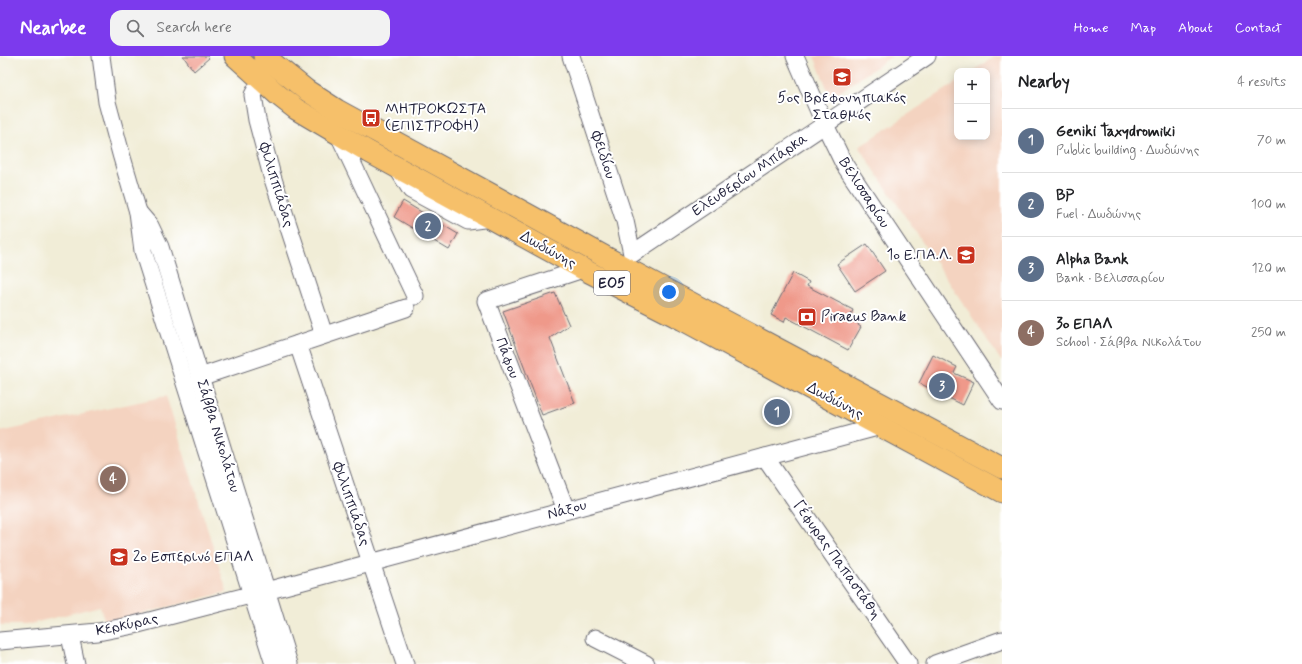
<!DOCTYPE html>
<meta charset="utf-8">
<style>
body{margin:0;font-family:Mynerve,sans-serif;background:#f2f2f2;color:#202124}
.controls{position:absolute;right:12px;top:12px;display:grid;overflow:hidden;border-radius:8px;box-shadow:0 2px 10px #0003}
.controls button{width:36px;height:36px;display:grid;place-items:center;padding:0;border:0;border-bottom:1px solid #e0e0e0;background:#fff;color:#202124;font:20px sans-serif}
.you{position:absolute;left:669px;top:236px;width:14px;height:14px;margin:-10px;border:3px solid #fff;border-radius:50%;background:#1a73e8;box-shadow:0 0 0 6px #1a73e833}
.badge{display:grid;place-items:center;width:26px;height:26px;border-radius:50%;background:#7c3aed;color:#fff;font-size:13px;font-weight:700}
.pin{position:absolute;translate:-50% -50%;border:2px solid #fff;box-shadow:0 1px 4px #0006}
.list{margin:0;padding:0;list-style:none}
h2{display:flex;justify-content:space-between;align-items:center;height:52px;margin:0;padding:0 16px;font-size:17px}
h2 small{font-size:13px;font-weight:400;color:#757577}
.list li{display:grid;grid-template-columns:26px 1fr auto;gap:12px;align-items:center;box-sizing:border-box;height:64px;padding:0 16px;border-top:1px solid #e0e0e0}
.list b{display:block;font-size:15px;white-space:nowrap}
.list p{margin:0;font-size:13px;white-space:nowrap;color:#757577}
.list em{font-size:13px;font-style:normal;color:#757577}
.icon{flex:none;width:22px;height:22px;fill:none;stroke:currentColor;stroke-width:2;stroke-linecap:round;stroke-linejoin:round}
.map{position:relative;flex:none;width:1002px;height:608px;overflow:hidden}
header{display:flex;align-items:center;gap:24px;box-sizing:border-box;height:56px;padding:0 20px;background:#7c3aed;color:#fff}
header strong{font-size:19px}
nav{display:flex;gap:22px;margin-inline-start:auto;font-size:14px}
.search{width:280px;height:36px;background:#f2f2f2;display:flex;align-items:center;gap:10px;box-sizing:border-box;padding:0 14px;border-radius:12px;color:#757577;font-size:15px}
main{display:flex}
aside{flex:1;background:#fff}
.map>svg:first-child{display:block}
.built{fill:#f4d3c0}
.building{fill:#ef998a}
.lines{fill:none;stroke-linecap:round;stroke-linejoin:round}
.minor-casing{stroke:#6a6972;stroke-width:19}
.major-casing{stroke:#6a6972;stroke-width:23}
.minor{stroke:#fff;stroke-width:17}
.major{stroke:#f6c06b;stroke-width:21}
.labels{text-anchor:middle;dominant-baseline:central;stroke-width:4;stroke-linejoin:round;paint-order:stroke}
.shield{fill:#fff;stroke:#646476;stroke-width:1}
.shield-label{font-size:14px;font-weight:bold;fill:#22223b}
.poi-label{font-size:15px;fill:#22223b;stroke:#fff;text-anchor:start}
.street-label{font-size:15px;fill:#22223b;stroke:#fff}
</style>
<header>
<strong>Nearbee</strong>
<div class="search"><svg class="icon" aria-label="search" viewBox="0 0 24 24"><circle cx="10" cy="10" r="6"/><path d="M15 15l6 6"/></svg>Search here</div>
<nav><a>Home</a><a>Map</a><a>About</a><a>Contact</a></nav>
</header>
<main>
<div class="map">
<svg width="1002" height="608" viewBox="0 0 1002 608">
<rect width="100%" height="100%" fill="#fff"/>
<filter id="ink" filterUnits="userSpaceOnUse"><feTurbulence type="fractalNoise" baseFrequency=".025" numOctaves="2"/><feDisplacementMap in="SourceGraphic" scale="8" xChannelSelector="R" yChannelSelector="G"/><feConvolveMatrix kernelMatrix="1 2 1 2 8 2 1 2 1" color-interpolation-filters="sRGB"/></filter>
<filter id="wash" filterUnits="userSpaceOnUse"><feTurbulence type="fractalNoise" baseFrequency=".012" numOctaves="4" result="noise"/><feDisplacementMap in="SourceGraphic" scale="16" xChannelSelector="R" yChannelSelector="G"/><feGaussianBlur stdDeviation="0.9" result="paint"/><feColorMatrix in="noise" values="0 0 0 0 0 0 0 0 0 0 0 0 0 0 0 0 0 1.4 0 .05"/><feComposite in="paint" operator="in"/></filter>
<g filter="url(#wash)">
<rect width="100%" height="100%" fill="#f1edd7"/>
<g class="built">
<polygon points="814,0 892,0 831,42"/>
<polygon points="995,0 1002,0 1002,306 859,91 957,26 957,81 987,81 987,15 973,15"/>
<polygon points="166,340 227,536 105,567 100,550 26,569 0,569 0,376"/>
</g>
<g id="blocks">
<g class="building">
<polygon points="183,0 207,0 209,2 194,15"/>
<polygon points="403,145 458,178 449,194 394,161"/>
<polygon points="867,188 885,215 855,235 837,208"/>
<polygon points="793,217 809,226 807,230 853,254 851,259 860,264 858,269 861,271 848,294 786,261 784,266 771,259"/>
<polygon points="555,237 569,269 550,282 575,347 542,359 503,255"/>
<polygon points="933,299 957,311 954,317 974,326 963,349 919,327"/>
</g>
</g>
</g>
<g filter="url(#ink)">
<use href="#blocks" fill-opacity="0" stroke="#6a6972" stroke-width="1"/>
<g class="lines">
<g class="minor-casing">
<g id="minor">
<polyline points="101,0 107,46 121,98 138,156 143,195 274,608"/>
<polyline points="571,0 625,165 632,198 927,0"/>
<polyline points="795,0 825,69 844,108 1002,345"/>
<polyline points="261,24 253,39 257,64 272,120 324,279"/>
<polyline points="339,79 415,240"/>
<polyline points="396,110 411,134 468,165 491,162"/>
<polyline points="138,156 150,170 160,191 289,608"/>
<polyline points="298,288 405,608"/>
<polyline points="200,321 406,252"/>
<polyline points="765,401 908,608"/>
<polyline points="566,454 486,245 583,213"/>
<polyline points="70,580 76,608"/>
<polyline points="595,582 646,608"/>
<polyline points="0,585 98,576 134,569 266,535 881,370"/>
<polyline points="935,608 1002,584"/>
</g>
</g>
<g class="major-casing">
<g id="major">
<polyline points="235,0 278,39 296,53 369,96 583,213 683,264 1002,436"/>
<polyline points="264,0 306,34 337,54 633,216 1002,412"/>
</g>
</g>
<use href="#minor" class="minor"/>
<use href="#major" class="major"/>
</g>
</g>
<defs>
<g id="school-square" transform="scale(1)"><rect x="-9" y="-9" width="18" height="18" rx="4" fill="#c8321e" stroke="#fff"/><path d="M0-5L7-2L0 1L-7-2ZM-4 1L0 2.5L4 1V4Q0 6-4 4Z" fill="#fff"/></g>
<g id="bus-square" transform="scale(1)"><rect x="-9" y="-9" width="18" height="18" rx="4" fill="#c8321e" stroke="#fff"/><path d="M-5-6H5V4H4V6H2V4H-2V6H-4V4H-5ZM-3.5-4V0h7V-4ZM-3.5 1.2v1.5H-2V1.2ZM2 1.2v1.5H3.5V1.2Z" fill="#fff"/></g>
<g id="bank-square" transform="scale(1)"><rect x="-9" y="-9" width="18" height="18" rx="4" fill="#c8321e" stroke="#fff"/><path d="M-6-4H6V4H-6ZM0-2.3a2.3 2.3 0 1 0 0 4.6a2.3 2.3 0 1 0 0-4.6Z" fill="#fff"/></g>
</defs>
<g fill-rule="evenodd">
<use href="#school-square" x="842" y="21"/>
<use href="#bus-square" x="371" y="62"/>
<use href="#school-square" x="966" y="199"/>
<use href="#bank-square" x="807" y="261"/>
<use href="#school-square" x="119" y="501"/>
</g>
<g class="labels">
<rect class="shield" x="594" y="215" width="36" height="24" rx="3"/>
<g class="shield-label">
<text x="612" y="227">ΕΟ5</text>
</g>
<g class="poi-label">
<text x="842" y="42" text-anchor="middle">5ος Βρεφονηπιακός<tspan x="842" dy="17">Σταθμός</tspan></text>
<text x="385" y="53">ΜΗΤΡΟΚΩΣΤΑ<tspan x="385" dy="17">(ΕΠΙΣΤΡΟΦΗ)</tspan></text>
<text x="952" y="199" text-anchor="end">1ο Ε.ΠΑ.Λ.</text>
<text x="821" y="261">Piraeus Bank</text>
<text x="133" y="501">2ο Εσπερινό ΕΠΑΛ</text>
</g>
<g class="street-label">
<text transform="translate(603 99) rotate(72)">Φειδίου</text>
<text transform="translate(750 119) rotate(-34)">Ελευθερίου Μπάρκα</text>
<text transform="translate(276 129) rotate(73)">Φιλιππιάδας</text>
<text transform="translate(864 137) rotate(57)">Βελισσαρίου</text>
<text transform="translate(548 194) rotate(29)">Δωδώνης</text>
<text transform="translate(507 302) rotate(69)">Πάφου</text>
<text transform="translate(835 345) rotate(28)">Δωδώνης</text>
<text transform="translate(218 380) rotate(73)">Σάββα Νικολάτου</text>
<text transform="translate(351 448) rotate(71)">Φιλιππιάδας</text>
<text transform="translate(567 454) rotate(-15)">Νάξου</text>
<text transform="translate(837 504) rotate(55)">Γέφυρας Παπαστάθη</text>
<text transform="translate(127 569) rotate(-12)">Κερκύρας</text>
</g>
</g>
</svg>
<div class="controls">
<button>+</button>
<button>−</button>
</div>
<div class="you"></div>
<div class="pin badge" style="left:777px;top:356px;background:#5c6f8a">1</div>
<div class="pin badge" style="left:428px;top:170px;background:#5c6f8a">2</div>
<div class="pin badge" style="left:942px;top:330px;background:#5c6f8a">3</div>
<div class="pin badge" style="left:113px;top:423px;background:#8d6e63">4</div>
</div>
<aside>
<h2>Nearby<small>4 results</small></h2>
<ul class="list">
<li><span class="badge" style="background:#5c6f8a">1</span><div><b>Geniki Taxydromiki</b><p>Public building · Δωδώνης</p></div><em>70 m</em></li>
<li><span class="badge" style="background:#5c6f8a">2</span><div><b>BP</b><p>Fuel · Δωδώνης</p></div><em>100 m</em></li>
<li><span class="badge" style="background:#5c6f8a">3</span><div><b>Alpha Bank</b><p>Bank · Βελισσαρίου</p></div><em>120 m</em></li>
<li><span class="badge" style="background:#8d6e63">4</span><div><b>3ο ΕΠΑΛ</b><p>School · Σάββα Νικολάτου</p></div><em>250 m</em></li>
</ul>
</aside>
</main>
